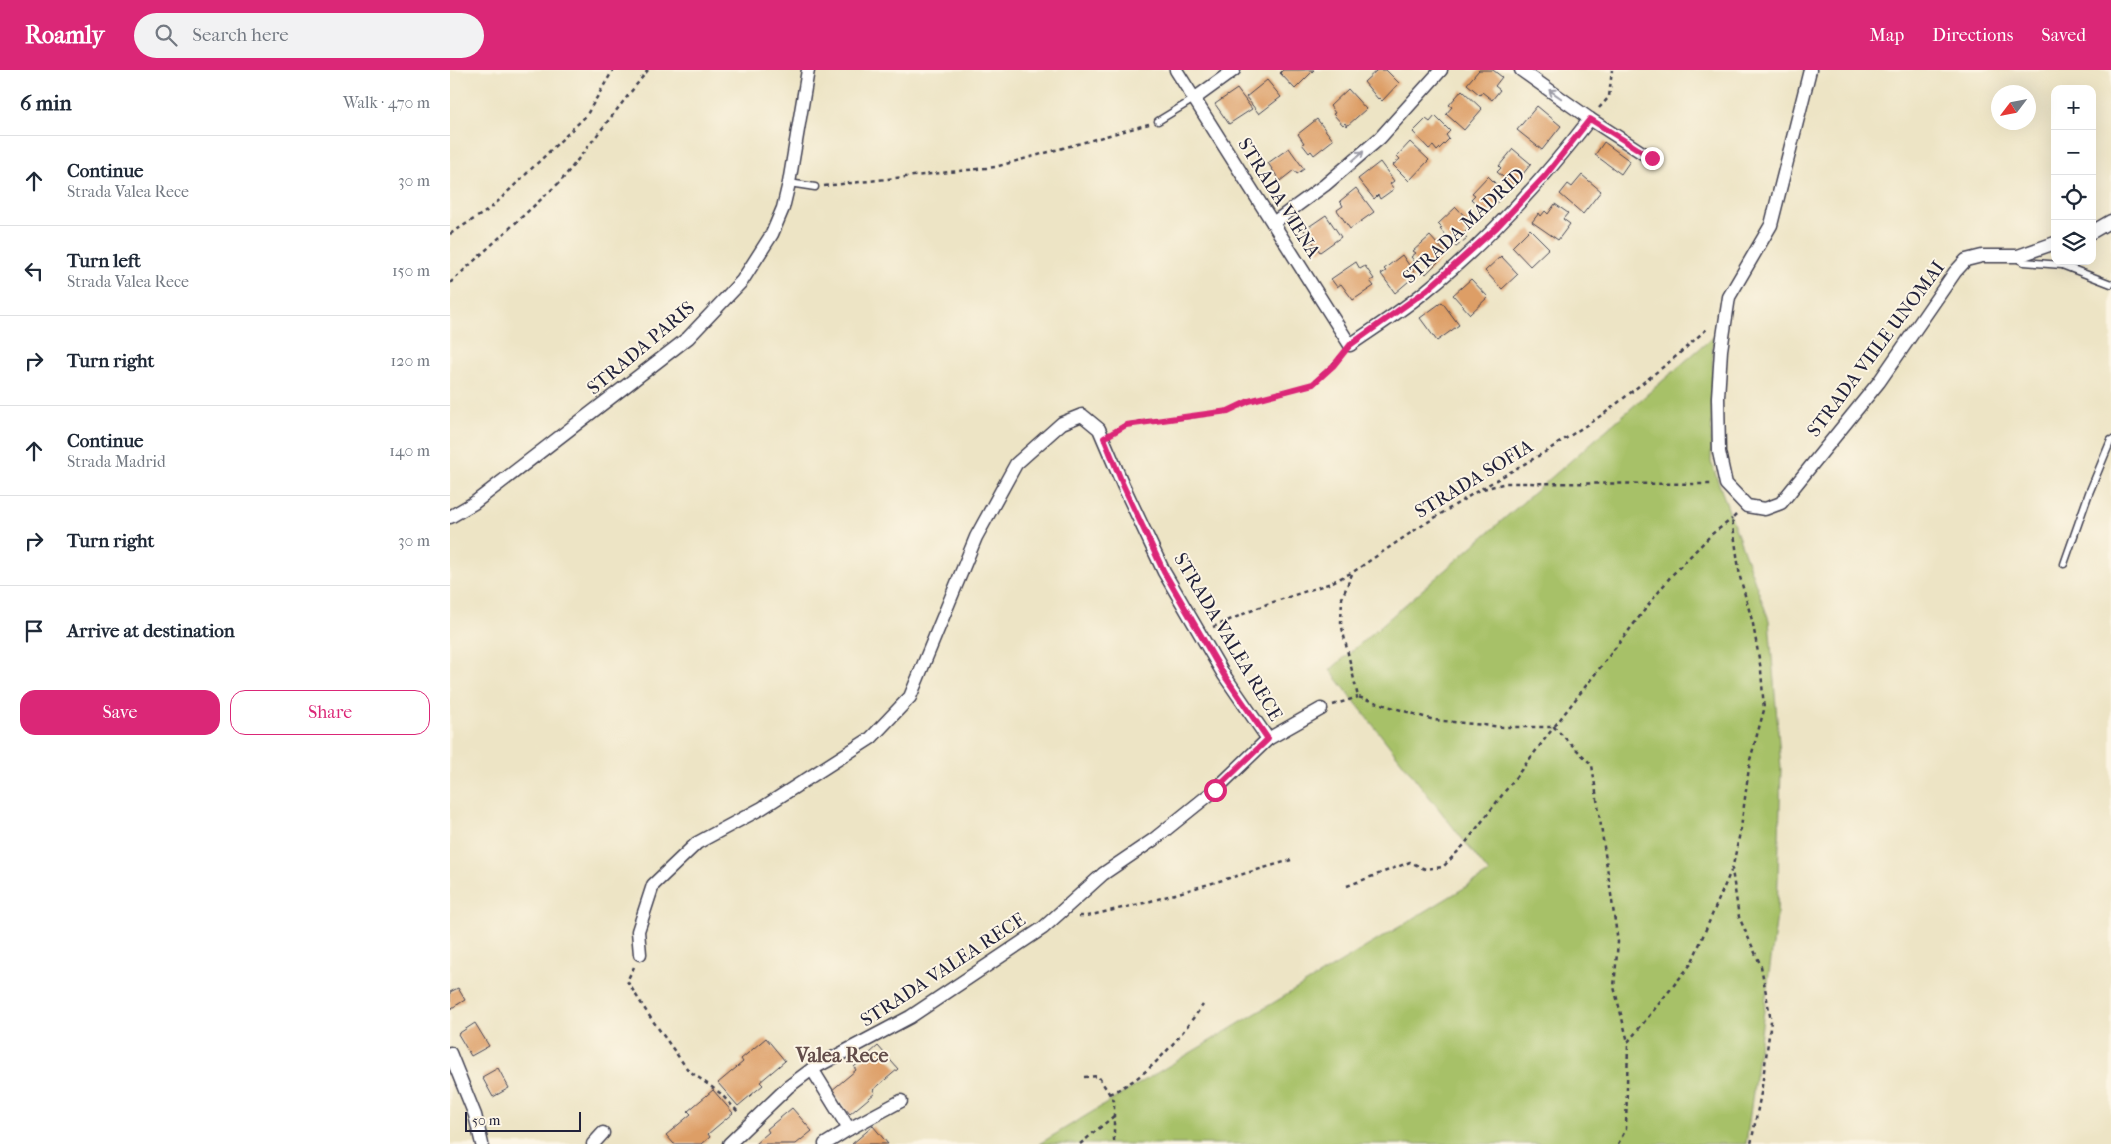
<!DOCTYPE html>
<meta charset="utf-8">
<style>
body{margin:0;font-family:"IM FELL French Canon",serif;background:#f2f2f3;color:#1f2937}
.controls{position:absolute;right:15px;top:15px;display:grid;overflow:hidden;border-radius:10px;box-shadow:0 5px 20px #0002}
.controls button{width:45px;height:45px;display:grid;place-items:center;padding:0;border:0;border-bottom:1px solid #e0e1e3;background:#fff;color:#1f2937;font:25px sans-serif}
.compass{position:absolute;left:1541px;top:15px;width:45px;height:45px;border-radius:50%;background:#fff;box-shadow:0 5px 20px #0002;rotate:238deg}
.scale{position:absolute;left:15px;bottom:12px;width:116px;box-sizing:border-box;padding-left:5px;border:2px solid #22223b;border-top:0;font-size:14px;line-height:18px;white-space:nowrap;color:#22223b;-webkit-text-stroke:4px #fcf5e5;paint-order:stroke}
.stop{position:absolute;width:15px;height:15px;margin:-11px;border:4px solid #db2777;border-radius:50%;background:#fff}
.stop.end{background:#db2777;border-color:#fff;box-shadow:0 1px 5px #0008}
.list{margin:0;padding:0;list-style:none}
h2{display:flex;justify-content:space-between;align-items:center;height:65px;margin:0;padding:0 20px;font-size:21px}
h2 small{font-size:16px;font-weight:400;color:#747a83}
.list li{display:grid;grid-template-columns:32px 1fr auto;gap:15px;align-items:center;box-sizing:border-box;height:90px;padding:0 20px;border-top:1px solid #e0e1e3}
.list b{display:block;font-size:19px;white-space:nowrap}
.list p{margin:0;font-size:16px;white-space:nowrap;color:#747a83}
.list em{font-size:16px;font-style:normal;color:#747a83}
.actions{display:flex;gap:10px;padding:15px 20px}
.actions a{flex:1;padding:11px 0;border:1px solid #db2777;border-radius:15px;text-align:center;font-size:18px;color:#db2777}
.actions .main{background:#db2777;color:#fff}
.icon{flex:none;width:28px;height:28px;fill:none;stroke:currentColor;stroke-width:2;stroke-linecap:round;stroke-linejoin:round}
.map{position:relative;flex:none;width:1661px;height:1074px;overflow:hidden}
header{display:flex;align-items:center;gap:30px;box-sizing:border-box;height:70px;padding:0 25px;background:#db2777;color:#fff}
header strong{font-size:24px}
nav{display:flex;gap:28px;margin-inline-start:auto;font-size:18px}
.search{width:350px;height:45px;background:#f2f2f3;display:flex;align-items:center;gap:12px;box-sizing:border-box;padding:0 18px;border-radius:28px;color:#747a83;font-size:19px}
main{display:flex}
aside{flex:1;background:#fff}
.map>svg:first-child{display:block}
.green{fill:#a7c167;stroke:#647251}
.building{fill:#dd9e66}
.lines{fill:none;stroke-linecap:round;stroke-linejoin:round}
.service-casing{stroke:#403f50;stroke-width:9}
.minor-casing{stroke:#403f50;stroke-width:15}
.path{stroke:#403f50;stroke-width:2.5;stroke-dasharray:4 4;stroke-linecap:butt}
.service{stroke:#fff;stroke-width:6}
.minor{stroke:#fff;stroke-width:12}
.oneway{stroke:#9c9ca7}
.route{stroke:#db2777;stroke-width:6}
.labels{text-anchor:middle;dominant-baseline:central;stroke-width:4;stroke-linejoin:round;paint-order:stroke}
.street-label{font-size:19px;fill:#22223b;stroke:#fcf5e5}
.neighbourhood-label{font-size:20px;font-weight:bold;fill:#634d4a;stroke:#fcf5e5}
</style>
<header>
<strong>Roamly</strong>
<div class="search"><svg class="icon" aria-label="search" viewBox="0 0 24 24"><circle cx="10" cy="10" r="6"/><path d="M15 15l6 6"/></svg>Search here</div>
<nav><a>Map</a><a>Directions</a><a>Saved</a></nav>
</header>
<main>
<aside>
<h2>6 min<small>Walk · 470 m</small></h2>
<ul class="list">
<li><svg class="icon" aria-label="ahead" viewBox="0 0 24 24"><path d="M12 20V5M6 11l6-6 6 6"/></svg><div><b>Continue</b><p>Strada Valea Rece</p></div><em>30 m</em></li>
<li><svg class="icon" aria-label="left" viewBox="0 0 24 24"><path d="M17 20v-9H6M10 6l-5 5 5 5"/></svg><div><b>Turn left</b><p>Strada Valea Rece</p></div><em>150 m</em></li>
<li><svg class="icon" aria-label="right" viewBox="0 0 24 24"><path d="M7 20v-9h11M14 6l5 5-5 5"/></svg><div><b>Turn right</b></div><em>120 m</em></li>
<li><svg class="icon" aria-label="ahead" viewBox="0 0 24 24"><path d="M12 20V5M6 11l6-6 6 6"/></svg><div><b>Continue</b><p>Strada Madrid</p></div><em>140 m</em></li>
<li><svg class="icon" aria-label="right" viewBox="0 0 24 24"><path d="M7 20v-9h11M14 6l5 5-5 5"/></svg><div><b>Turn right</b></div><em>30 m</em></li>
<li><svg class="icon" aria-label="arrive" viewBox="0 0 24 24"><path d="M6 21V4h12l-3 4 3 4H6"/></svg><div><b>Arrive at destination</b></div></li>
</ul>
<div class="actions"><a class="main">Save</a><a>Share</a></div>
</aside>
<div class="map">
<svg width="1661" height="1074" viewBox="0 0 1661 1074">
<rect width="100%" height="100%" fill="#fcf5e5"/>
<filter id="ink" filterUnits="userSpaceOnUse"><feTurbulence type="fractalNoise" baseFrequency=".02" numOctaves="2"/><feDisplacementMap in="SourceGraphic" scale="10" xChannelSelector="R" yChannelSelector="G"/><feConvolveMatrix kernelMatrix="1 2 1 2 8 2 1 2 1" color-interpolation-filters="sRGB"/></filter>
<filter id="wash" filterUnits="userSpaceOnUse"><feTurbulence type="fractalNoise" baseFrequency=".0096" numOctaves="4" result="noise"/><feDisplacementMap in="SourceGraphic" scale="20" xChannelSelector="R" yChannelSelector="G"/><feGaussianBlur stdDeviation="1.12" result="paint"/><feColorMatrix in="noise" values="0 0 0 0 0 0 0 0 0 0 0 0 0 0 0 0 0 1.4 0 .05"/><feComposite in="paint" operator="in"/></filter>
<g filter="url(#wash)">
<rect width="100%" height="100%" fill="#ede4c5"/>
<polygon class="green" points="1263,267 1261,392 1319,550 1331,698 1327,845 1296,1074 589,1074 1039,803 880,600"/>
<g id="blocks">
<g class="building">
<polygon points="833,0 864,0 845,19 830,3"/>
<polygon points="927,0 936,0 949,13 932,31 929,28 928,29 914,12"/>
<polygon points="1029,0 1043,0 1052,7 1045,16 1050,20 1042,30 1032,22 1030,25 1017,14"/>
<polygon points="817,10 831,27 809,44 796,27"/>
<polygon points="787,19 802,39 779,54 765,34"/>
<polygon points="898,19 916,39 897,56 895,53 893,55 883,44 885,43 880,36"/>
<polygon points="1012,20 1032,39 1014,60 996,44 1002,37 999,35"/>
<polygon points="1087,36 1111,56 1092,80 1067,60"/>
<polygon points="985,46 1000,61 996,65 999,69 987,81 983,76 979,79 963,62 976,49 980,52"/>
<polygon points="867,49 883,70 864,85 861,81 859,83 852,74 854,73 848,64"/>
<polygon points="960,72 979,90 959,111 943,95 950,89 947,86"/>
<polygon points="1154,72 1180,91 1171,104 1145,85"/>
<polygon points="839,78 854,99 847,104 844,100 830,111 818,93"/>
<polygon points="1063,79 1081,94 1068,110 1069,111 1065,117 1047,102 1051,98 1049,96"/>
<polygon points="930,92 944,111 940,114 944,119 930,129 928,125 924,129 908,109"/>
<polygon points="1132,105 1151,121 1133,144 1110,124 1118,114 1122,117"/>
<polygon points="1038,106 1055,123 1037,144 1021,129 1025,125 1022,123"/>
<polygon points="906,118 924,142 900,159 887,140 893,136 890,131"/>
<polygon points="1105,134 1118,143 1113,149 1120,154 1108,170 1082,152 1089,143 1091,146 1095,141 1098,144"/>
<polygon points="1006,137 1023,155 1013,164 1017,168 1006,177 990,159 992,158 988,154"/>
<polygon points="876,145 891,167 870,182 854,160"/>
<polygon points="1080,159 1099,178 1080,196 1062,177"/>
<polygon points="980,166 996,184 976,204 961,187 966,183 963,181"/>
<polygon points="952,185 966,205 945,223 931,204 936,201 934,199"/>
<polygon points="1051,186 1068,204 1052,219 1035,201"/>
<polygon points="906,192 910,199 915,196 924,209 920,211 924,216 903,230 891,214 887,217 881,209"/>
<polygon points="1021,209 1038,227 1020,244 1003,225"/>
<polygon points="992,232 1009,255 987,271 970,248"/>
<polygon points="8,918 15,930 0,939 0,922"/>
<polygon points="25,953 39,976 21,986 8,964"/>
<polygon points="316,968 335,991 310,1012 313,1015 288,1036 268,1013 293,992 291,989"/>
<polygon points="428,976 448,999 423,1020 425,1023 400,1044 381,1021 406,1000 404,997"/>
<polygon points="48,998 59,1018 43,1027 32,1007"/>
<polygon points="263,1020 283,1043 258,1064 260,1067 252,1074 224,1074 216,1065 241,1044 238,1041"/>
<polygon points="342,1038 362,1061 346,1074 305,1074 319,1062 317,1059"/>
<polygon points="423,1056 438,1074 402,1074"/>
</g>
</g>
</g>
<g filter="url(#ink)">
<use href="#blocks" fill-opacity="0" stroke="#403f50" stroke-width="1"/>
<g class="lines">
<g class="service-casing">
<g id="service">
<polyline points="708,51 744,29"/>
<polyline points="339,113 365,117"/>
<polyline points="1568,187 1570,190 1574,192 1612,195 1661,214"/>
<polyline points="1614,494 1639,423 1661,370"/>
</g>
</g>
<g class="minor-casing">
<g id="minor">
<path d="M726,0L900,275C926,257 953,240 977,220C1039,170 1092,111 1140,49"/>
<polyline points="1071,0 1140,49 1202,89"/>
<polyline points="1360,0 1321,155 1279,227 1271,280 1268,327 1269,382 1276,414 1297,436 1315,439 1331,433 1429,312 1505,202 1516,190 1532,186 1568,186 1605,173"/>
<polyline points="744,29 784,0"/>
<polyline points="823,153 875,115 930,68 991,0"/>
<polyline points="1642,162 1661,151"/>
<polyline points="0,447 24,433 238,268 292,211 322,164 333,138 339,113 358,0"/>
<polyline points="190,884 188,861 203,815 247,773 312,738 421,668 460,627 526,467 566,394 612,353 632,345 649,359 673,415 714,502 774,605 818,669"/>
<polyline points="0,983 25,1045 32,1074"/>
<polyline points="362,999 399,1059 375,1074"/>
<polyline points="399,1059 451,1031"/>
<polyline points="143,1074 153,1063"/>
<polyline points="279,1074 338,1017 362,999 460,947 593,858 653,804 703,770 765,720 818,669 871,639"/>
</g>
</g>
<g class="path">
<polyline points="1149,38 1159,27 1162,0"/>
<polyline points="374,116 545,97 699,54"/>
<polyline points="0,164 40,139 136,46 163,0"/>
<polyline points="0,213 111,111 198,0"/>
<polyline points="666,361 676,355 694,351 734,348 778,341 799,331 863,314 891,286"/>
<polyline points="1033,419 1056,413 1262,414"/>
<polyline points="1286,445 1282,449 1290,507 1303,554 1311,600 1314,640 1300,690 1291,758 1282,800 1289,847 1311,896 1321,951 1311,1023 1301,1074"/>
<polyline points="902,504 892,528 891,553 908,627 984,650 1053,657 1104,657 1221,506 1262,464 1282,449"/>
<polyline points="763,557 817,534 878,514 903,502 965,460 1029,420 1095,382 1155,343 1223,289 1259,257"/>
<polyline points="883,635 908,627"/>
<polyline points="897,816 960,792 975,799 993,797 1014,775 1104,657 1142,695 1168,872 1164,917 1178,972"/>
<polyline points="629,846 637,846 694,833 841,790"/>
<polyline points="184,897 177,911 198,944 238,1000 270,1023 290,1044"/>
<polyline points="634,1007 648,1006 664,1031 664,1074"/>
<path d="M659,1024C701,1006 727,970 753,935"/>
<polyline points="630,1074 664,1046"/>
<polyline points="1168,1074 1176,1059 1178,972 1241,894 1281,801"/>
</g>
<use href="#service" class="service"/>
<use href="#minor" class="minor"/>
</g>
<defs><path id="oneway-shaft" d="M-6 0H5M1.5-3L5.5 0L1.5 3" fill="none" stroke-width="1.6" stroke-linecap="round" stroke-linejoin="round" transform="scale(1.25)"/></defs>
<g class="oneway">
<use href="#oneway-shaft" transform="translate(1105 24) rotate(-145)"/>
<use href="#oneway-shaft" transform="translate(908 86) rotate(-41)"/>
</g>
</g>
<g class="lines" filter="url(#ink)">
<polyline class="route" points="765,720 818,669 774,605 714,502 673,415 654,368 676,355 778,341 799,331 863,314 884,295 900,275 977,220 1047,157 1095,106 1140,49 1202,88"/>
</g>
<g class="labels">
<g class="street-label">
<text transform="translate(829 128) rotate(58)">STRADA VIENA</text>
<text transform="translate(1014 156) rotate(-43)">STRADA MADRID</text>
<text transform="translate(191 278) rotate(-40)">STRADA PARIS</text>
<text transform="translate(1426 279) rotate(-53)">STRADA VIILE UNOMAI</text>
<text transform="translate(1024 409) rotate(-31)">STRADA SOFIA</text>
<text transform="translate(778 567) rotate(59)">STRADA VALEA RECE</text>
<text transform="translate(493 900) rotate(-33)">STRADA VALEA RECE</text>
</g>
<g class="neighbourhood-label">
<text x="392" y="985">Valea Rece</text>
</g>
</g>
</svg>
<div class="controls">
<button>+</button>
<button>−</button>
<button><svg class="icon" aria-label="locate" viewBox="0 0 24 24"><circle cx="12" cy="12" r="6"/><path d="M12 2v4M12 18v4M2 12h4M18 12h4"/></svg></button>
<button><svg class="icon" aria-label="layers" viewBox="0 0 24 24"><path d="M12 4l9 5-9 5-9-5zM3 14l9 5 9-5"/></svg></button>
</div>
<svg class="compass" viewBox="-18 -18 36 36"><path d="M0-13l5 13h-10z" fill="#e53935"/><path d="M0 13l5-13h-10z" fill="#747a83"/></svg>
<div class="scale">50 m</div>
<div class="stop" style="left:765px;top:720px"></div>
<div class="stop end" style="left:1202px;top:88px"></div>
</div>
</main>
